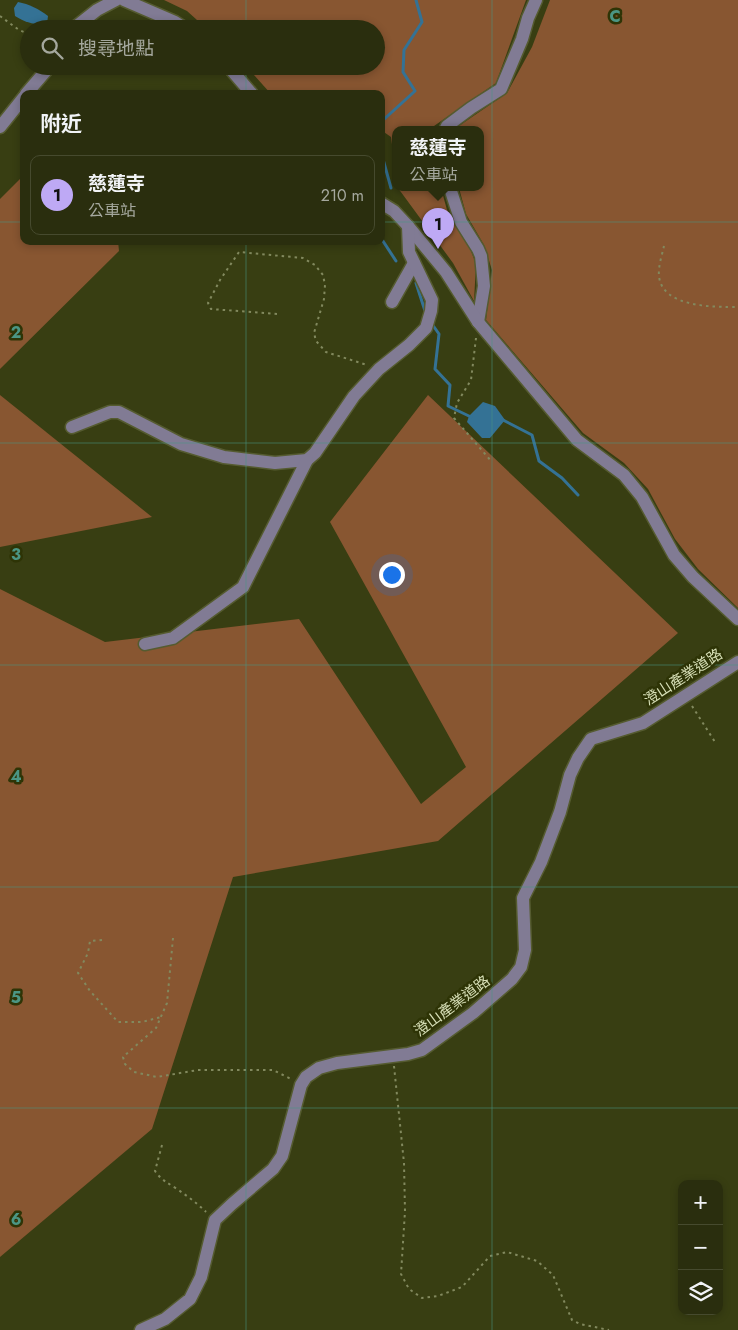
<!DOCTYPE html>
<html lang="zh-TW">
<meta charset="utf-8">
<style>
body{margin:0;font-family:Jost,"Noto Sans TC",sans-serif;background:#323617;color:#f1f3f6}
.controls{position:absolute;right:15px;bottom:15px;display:grid;overflow:hidden;border-radius:10px;box-shadow:0 2px 8px #0003}
.controls button{width:45px;height:45px;display:grid;place-items:center;padding:0;border:0;border-bottom:1px solid #464a2e;background:#2a2e0e;color:#f1f3f6;font:25px sans-serif}
.you{position:absolute;left:391px;top:574px;width:18px;height:18px;margin:-12px;border:4px solid #fff;border-radius:50%;background:#1a73e8;box-shadow:0 0 0 8px #1a73e833}
.badge{display:grid;place-items:center;width:32px;height:32px;border-radius:50%;background:#bea9f5;color:#111;font-size:16px;font-weight:700}
.pin{position:absolute;translate:-50% -41px;filter:drop-shadow(0 1px 2px #0008)}
.pin::after{content:'';position:absolute;top:26px;width:18px;height:15px;background:inherit;clip-path:polygon(0 0,100% 0,50% 100%)}
.popup{position:absolute;left:392px;top:126px;width:92px;height:65px;box-sizing:border-box;display:grid;place-content:center;border-radius:10px;background:#2a2e0e;filter:drop-shadow(0 1px 4px #0005);font-size:16px;white-space:nowrap;color:#a5a89e}
.popup b{font-size:19px;color:#f1f3f6}
.popup::after{content:'';position:absolute;left:50%;top:100%;margin-left:-10px;border:10px solid transparent;border-top-color:#2a2e0e}
.list{margin:0;padding:0;list-style:none}
h2{display:flex;justify-content:space-between;align-items:center;height:65px;margin:0;padding:0 20px;font-size:21px}
h2 small{font-size:16px;font-weight:400;color:#a5a89e}
.list li{display:grid;grid-template-columns:32px 1fr auto;gap:15px;align-items:center;box-sizing:border-box;height:80px;margin:0 10px 10px;padding:0 10px;border:1px solid #464a2e;border-radius:10px}
.list b{display:block;font-size:19px;white-space:nowrap}
.list p{margin:0;font-size:16px;white-space:nowrap;color:#a5a89e}
.list em{font-size:16px;font-style:normal;color:#a5a89e}
.icon{flex:none;width:28px;height:28px;fill:none;stroke:currentColor;stroke-width:2;stroke-linecap:round;stroke-linejoin:round}
.map{position:relative;flex:none;width:738px;height:1330px;overflow:hidden}
.search{position:absolute;background:#2a2e0e;box-shadow:0 2px 8px #0003;left:20px;top:20px;width:365px;height:55px;display:flex;align-items:center;gap:12px;box-sizing:border-box;padding:0 18px;border-radius:28px;color:#a5a89e;font-size:19px}
.panel{position:absolute;background:#2a2e0e;box-shadow:0 2px 8px #0003;left:20px;top:90px;width:365px;height:155px;border-radius:10px}
.map>svg:first-child{display:block}
.forest{fill:#885631}
.water{fill:#347295}
.lines{fill:none;stroke-linecap:round;stroke-linejoin:round}
.stream{stroke:#347295;stroke-width:3}
.minor-casing{stroke:#555b30;stroke-width:15}
.path{stroke:#82895e;stroke-width:2;stroke-dasharray:2.5 4;stroke-linecap:butt}
.minor{stroke:#817b94;stroke-width:12}
.grid{fill:none;stroke:#4b9684;stroke-width:1;stroke-opacity:0.55}
.labels{text-anchor:middle;dominant-baseline:central;stroke-width:5;stroke-linejoin:round;paint-order:stroke}
.street-label{font-size:15px;fill:#d7dfb7;stroke:#2e3406}
.grid-label{font-size:16px;text-anchor:middle;font-weight:bold;fill:#4b9684;stroke:#2e3406;stroke-width:5;stroke-linejoin:round;paint-order:stroke}
</style>
<div class="map">
<svg width="738" height="1330" viewBox="0 0 738 1330">
<rect width="100%" height="100%" fill="#383e12"/>
<g class="forest">
<polygon points="164,0 526,0 496,83 434,126 433,130 396,130 395,167 391,137 381,130 381,94 271,94 246,66 376,66 376,29 207,29 187,11"/>
<polygon points="550,0 738,0 738,608 698,569 675,539 648,489 624,463 583,433 486,320 492,270 484,245 466,214 459,188 480,188 480,130 453,130 507,93 532,47"/>
<polygon points="24,175 24,241 118,241 119,251 0,369 0,199"/>
<polygon points="398,188 441,188 447,210 468,243 476,264 474,301 453,263"/>
<polygon points="0,395 152,517 0,547"/>
<polygon points="428,395 678,633 438,841 233,877 152,1129 0,1257 0,589 105,642 299,619 421,804 466,767 330,522"/>
</g>
<g class="water">
<path d="M18,2C29,4 39,9 48,16L47,24C35,25 26,23 15,16L14,8Z"/>
<polygon points="483,402 495,406 505,420 490,438 482,438 467,422 469,416"/>
</g>
<g class="lines">
<g class="stream">
<polyline points="381,122 415,91 403,72 404,50 422,22 416,0"/>
<polyline points="381,152 391,188"/>
<polyline points="381,238 396,261"/>
<polyline points="416,283 426,314"/>
<polyline points="432,324 439,334 435,369 450,385 448,406 471,417"/>
<polyline points="503,420 532,435 539,461 562,478 578,495"/>
</g>
<g class="minor-casing">
<g id="minor">
<polyline points="124,0 175,22 186,29"/>
<polyline points="73,29 97,10 116,0"/>
<polyline points="228,66 252,94"/>
<polyline points="26,94 50,66"/>
<polyline points="0,127 24,97"/>
<polyline points="445,130 447,126 471,108 501,89 522,39 528,18 536,0"/>
<polyline points="450,188 461,222 478,249 481,256 484,286 478,322"/>
<polyline points="381,203 394,211 408,226 446,272 478,322 577,440 624,475 642,497 674,555 693,577 738,619"/>
<polyline points="392,302 414,263"/>
<polyline points="72,427 110,412 119,412 181,444 224,457 275,463 307,460 315,453 354,396 379,369 409,345 426,328 431,311 432,300 409,252 408,226"/>
<polyline points="145,644 173,638 243,587 307,460"/>
<polyline points="141,1330 165,1319 190,1299 201,1277 215,1220 232,1204 273,1169 282,1156 301,1085 306,1077 319,1068 337,1063 408,1054 422,1050 473,1013 512,979 521,967 525,950 523,898 541,862 560,812 570,775 578,758 591,739 643,723 738,662"/>
</g>
</g>
<g class="path">
<polyline points="0,16 19,30 29,34"/>
<path d="M664,246C662,255 658,267 659,276C662,308 715,307 738,307"/>
<polyline points="277,314 211,309 208,303 220,280 239,252 303,258 315,265 323,275 325,285 324,299 314,333 316,341 326,352 367,365"/>
<polyline points="476,338 471,380 457,403 454,418 492,462"/>
<polyline points="692,706 715,742"/>
<polyline points="173,938 167,1003 156,1028 123,1057 125,1064 134,1072 157,1077 198,1070 273,1070 293,1080"/>
<polyline points="102,940 90,941 88,953 78,973 90,991 118,1022 142,1022 161,1017"/>
<polyline points="394,1066 404,1163 405,1211 401,1274 409,1289 422,1298 438,1296 462,1287 490,1256 507,1252 537,1261 553,1275 572,1320 580,1324 609,1330"/>
<path d="M162,1145L155,1171C161,1180 168,1183 177,1189C187,1196 197,1203 206,1212"/>
</g>
<use href="#minor" class="minor"/>
</g>
<path class="grid" d="M246,0V29M492,0V1330M246,66V94M0,222H24M381,222H738M246,241V1330M0,443H738M0,665H738M0,887H738M0,1108H738"/>
<g class="labels">
<g class="street-label">
<text transform="translate(683 677) rotate(-33)">澄山產業道路</text>
<text transform="translate(452 1006) rotate(-37)">澄山產業道路</text>
</g>
</g>
<g class="grid-label">
<text x="615" y="22">C</text>
<text x="16" y="338">2</text>
<text x="16" y="560">3</text>
<text x="16" y="782">4</text>
<text x="16" y="1003">5</text>
<text x="16" y="1225">6</text>
</g>
</svg>
<div class="controls">
<button>+</button>
<button>−</button>
<button><svg class="icon" aria-label="layers" viewBox="0 0 24 24"><path d="M12 4l9 5-9 5-9-5zM3 14l9 5 9-5"/></svg></button>
</div>
<div class="you"></div>
<div class="pin badge" style="left:438px;top:249px">1</div>
<div class="popup"><b>慈蓮寺</b>公車站</div>
<div class="search"><svg class="icon" aria-label="search" viewBox="0 0 24 24"><circle cx="10" cy="10" r="6"/><path d="M15 15l6 6"/></svg>搜尋地點</div>
<section class="panel">
<h2>附近<small></small></h2>
<ul class="list">
<li><span class="badge">1</span><div><b>慈蓮寺</b><p>公車站</p></div><em>210 m</em></li>
</ul>
</section>
</div>
